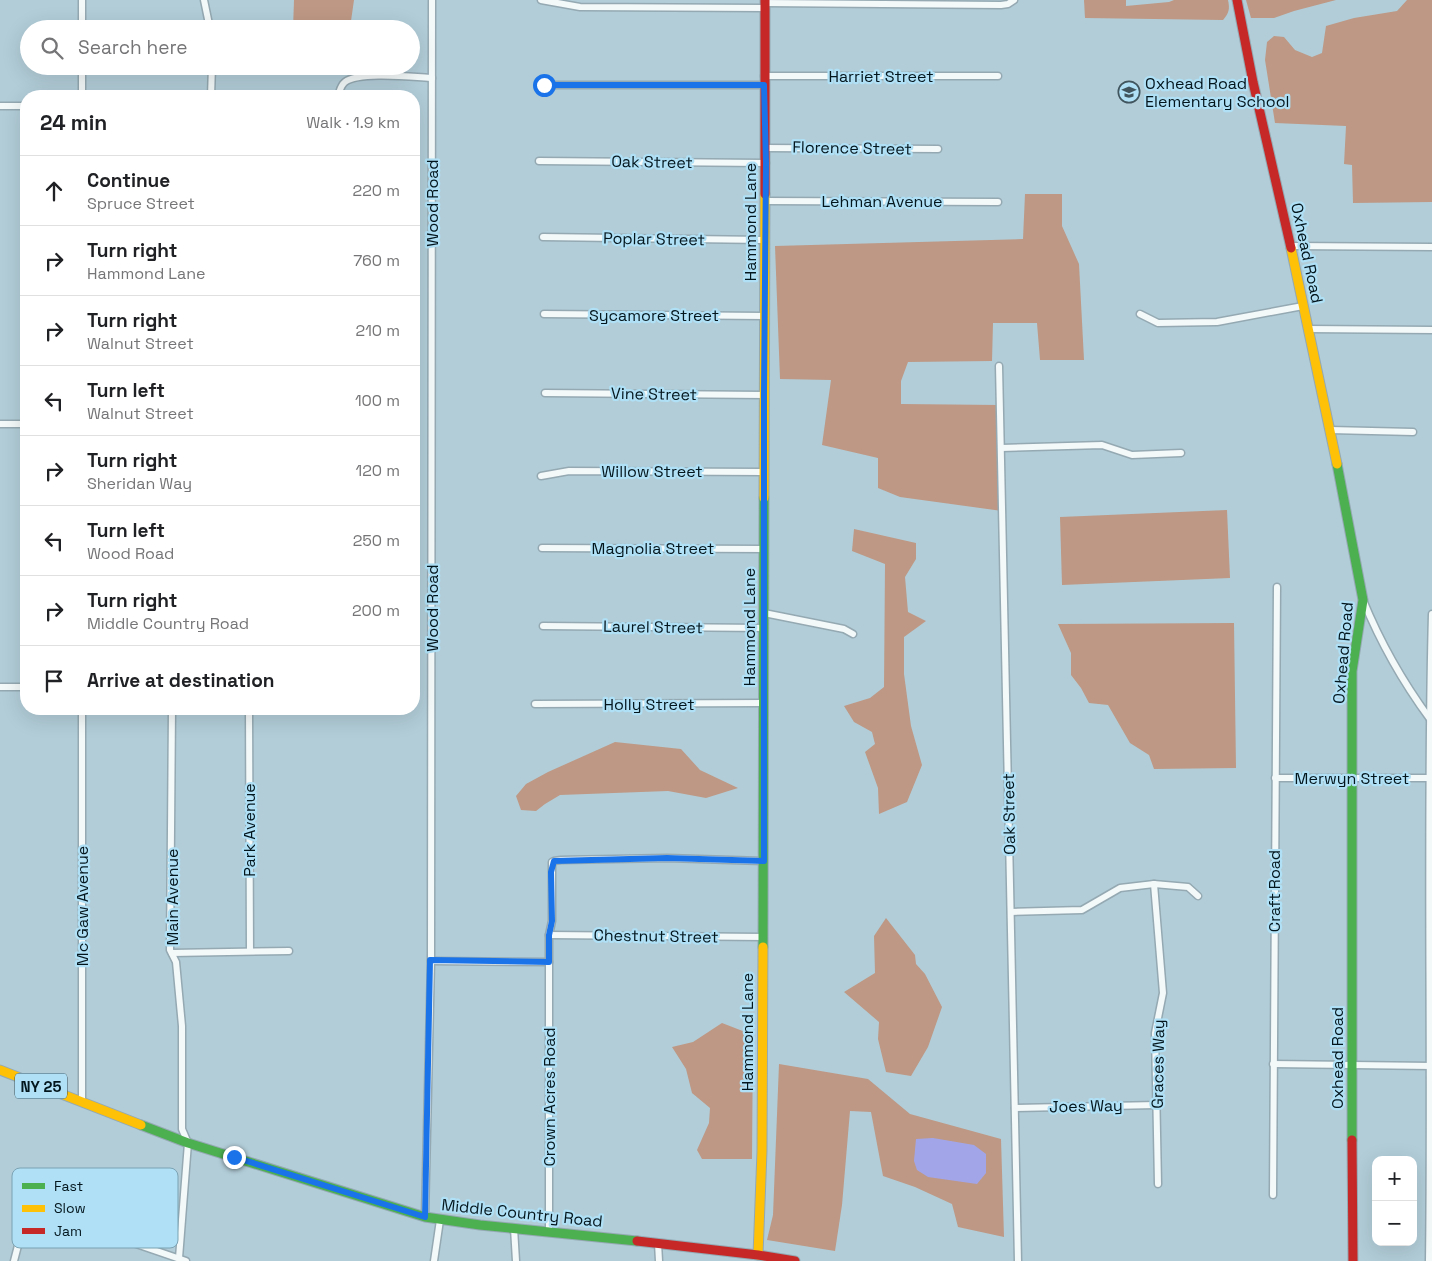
<!DOCTYPE html>
<meta charset="utf-8">
<style>
body{margin:0;font-family:"Space Grotesk",sans-serif;background:#f2f2f2;color:#202124}
.controls{position:absolute;right:15px;bottom:15px;display:grid;overflow:hidden;border-radius:10px;box-shadow:0 5px 20px #0002}
.controls button{width:45px;height:45px;display:grid;place-items:center;padding:0;border:0;border-bottom:1px solid #e0e0e0;background:#fff;color:#202124;font:25px sans-serif}
.stop{position:absolute;width:15px;height:15px;margin:-11px;border:4px solid #1a73e8;border-radius:50%;background:#fff}
.stop.end{background:#1a73e8;border-color:#fff;box-shadow:0 1px 5px #0008}
.list{margin:0;padding:0;list-style:none}
h2{display:flex;justify-content:space-between;align-items:center;height:65px;margin:0;padding:0 20px;font-size:21px}
h2 small{font-size:16px;font-weight:400;color:#757577}
.list li{display:grid;grid-template-columns:32px 1fr auto;gap:15px;align-items:center;box-sizing:border-box;height:70px;padding:0 20px;border-top:1px solid #e0e0e0}
.list b{display:block;font-size:19px;white-space:nowrap}
.list p{margin:0;font-size:16px;white-space:nowrap;color:#757577}
.list em{font-size:16px;font-style:normal;color:#757577}
.icon{flex:none;width:28px;height:28px;fill:none;stroke:currentColor;stroke-width:2;stroke-linecap:round;stroke-linejoin:round}
.map{position:relative;flex:none;width:1432px;height:1261px;overflow:hidden}
.search{position:absolute;background:#fff;box-shadow:0 5px 20px #0002;left:20px;top:20px;width:400px;height:55px;display:flex;align-items:center;gap:12px;box-sizing:border-box;padding:0 18px;border-radius:28px;color:#757577;font-size:19px}
.panel{position:absolute;background:#fff;box-shadow:0 5px 20px #0002;left:20px;top:90px;width:400px;height:625px;border-radius:20px}
.map>svg:first-child{display:block}
.forest{fill:#be9884}
.water{fill:#a2a6e9}
.lines{fill:none;stroke-linecap:round;stroke-linejoin:round}
.street-casing{stroke:#94a9b2;stroke-width:9}
.fast-casing{stroke:#94a9b2;stroke-width:11}
.slow-casing{stroke:#94a9b2;stroke-width:11}
.jam-casing{stroke:#94a9b2;stroke-width:11}
.street{stroke:#f3f8f9;stroke-width:6}
.fast{stroke:#4caf50;stroke-width:9}
.slow{stroke:#ffc107;stroke-width:9}
.jam{stroke:#c62828;stroke-width:9}
.route{stroke:#1a73e8;stroke-width:6}
.labels{text-anchor:middle;dominant-baseline:central;stroke-width:4.5;stroke-linejoin:round;paint-order:stroke}
.shield{fill:#afe0f5;stroke:#37525e;stroke-width:1}
.shield-label{font-size:15px;font-weight:bold;fill:#03151d}
.street-label{font-size:16px;fill:#03151d;stroke:#afe0f5}
.poi-label{font-size:16px;fill:#03151d;stroke:#afe0f5;text-anchor:start}
.key{fill:#afe0f5;stroke:#7ba3b4;stroke-width:1}
.key-label{font-size:14px;fill:#03151d}
</style>
<div class="map">
<svg width="1432" height="1261" viewBox="0 0 1432 1261">
<rect width="100%" height="100%" fill="#b2cdd8"/>
<g class="forest">
<polygon points="294,0 354,0 351,21 333,29 293,29"/>
<path d="M1084,0H1126V6L1169,2L1174,0H1228C1230,9 1229,13 1223,20L1085,18Z"/>
<polygon points="1246,0 1336,0 1294,11 1274,18 1251,18"/>
<polygon points="1407,0 1432,0 1432,202 1353,203 1352,165 1344,164 1346,126 1275,123 1265,60 1267,42 1274,36 1284,37 1295,50 1312,57 1322,53 1326,26 1354,18 1397,11"/>
<polygon points="1025,194 1062,194 1062,226 1079,264 1084,360 1040,360 1037,323 993,323 992,361 908,362 901,381 901,404 1000,405 1002,511 900,497 878,488 878,458 822,445 831,380 780,379 775,246 1023,239"/>
<polygon points="1227,510 1230,578 1062,585 1060,517"/>
<polygon points="854,529 916,543 916,559 905,577 908,612 926,621 904,637 904,674 911,726 922,765 907,802 879,814 878,788 865,752 875,744 872,732 854,722 844,706 870,698 884,687 885,564 852,551"/>
<polygon points="1234,623 1236,768 1154,769 1149,755 1130,743 1108,705 1089,703 1081,688 1071,675 1071,653 1058,624"/>
<polygon points="615,742 681,749 700,770 738,788 706,798 668,791 560,795 545,804 536,811 521,810 516,796 526,784 548,772"/>
<polygon points="886,918 915,955 916,964 925,974 942,1007 928,1047 911,1076 886,1072 878,1039 879,1022 844,992 875,973 874,936"/>
<polygon points="722,1023 753,1035 752,1159 702,1159 697,1150 709,1123 710,1108 692,1093 686,1069 672,1047 693,1042"/>
<polygon points="779,1064 868,1079 910,1114 1001,1139 1004,1237 958,1227 952,1204 915,1187 883,1176 871,1112 850,1111 842,1205 835,1251 767,1240 773,1215"/>
</g>
<polygon class="water" points="933,1138 974,1145 986,1154 986,1173 977,1184 928,1177 917,1170 914,1161 916,1139"/>
<g class="lines">
<g class="street-casing">
<g id="street">
<polyline points="204,0 210,29"/>
<polyline points="541,0 580,7 765,8"/>
<polyline points="765,3 1001,5 1008,4 1014,0"/>
<polyline points="82,29 82,0"/>
<polyline points="82,66 82,96"/>
<polyline points="764,76 998,76"/>
<polyline points="544,85 764,85"/>
<polyline points="211,96 212,66"/>
<path d="M338,96C340,91 340,86 345,82C359,71 413,77 432,78"/>
<polyline points="0,106 26,106"/>
<polyline points="765,148 938,149"/>
<polyline points="539,161 766,163"/>
<polyline points="765,201 998,202"/>
<polyline points="543,237 765,240"/>
<polyline points="1291,246 1432,247"/>
<polyline points="544,314 764,316"/>
<polyline points="1140,314 1158,323 1217,322 1303,306"/>
<polyline points="1308,329 1432,330"/>
<polyline points="999,366 1018,1261"/>
<polyline points="545,393 764,395"/>
<polyline points="0,424 26,424"/>
<polyline points="1330,430 1413,432"/>
<polyline points="1001,448 1102,445 1132,455 1181,453"/>
<polyline points="541,476 569,471 764,472"/>
<polyline points="542,548 764,549"/>
<path d="M1363,600C1381,644 1402,681 1430,719"/>
<polyline points="764,613 844,629 853,634"/>
<polyline points="543,626 764,628"/>
<polyline points="0,687 26,687"/>
<polyline points="535,704 764,703"/>
<polyline points="172,709 170,950 176,962 182,1026 182,1129 188,1143 179,1258"/>
<polyline points="249,709 250,950"/>
<polyline points="1275,778 1429,778"/>
<polyline points="1154,884 1163,993 1155,1033 1158,1184"/>
<polyline points="1011,912 1082,910 1120,888 1154,884 1188,887 1198,896"/>
<polyline points="549,935 763,937"/>
<polyline points="172,953 289,951"/>
<polyline points="431,961 549,962"/>
<polyline points="1273,1064 1432,1066"/>
<polyline points="82,1102 82,709"/>
<polyline points="1015,1108 1156,1105"/>
<polyline points="1273,1195 1277,587"/>
<polyline points="425,1217 431,961 432,0"/>
<polyline points="514,1228 516,1261"/>
<polyline points="549,1231 549,935 552,921 552,862 554,861 561,860 667,858 763,861"/>
<polyline points="658,1243 659,1261"/>
<polyline points="14,1261 28,1207 186,1261"/>
<polyline points="434,1261 440,1220"/>
<path d="M1429,1261C1432,1045 1426,830 1432,614"/>
</g>
</g>
<g class="fast-casing">
<g id="fast">
<polyline points="1337,464 1363,600 1352,671 1352,1140"/>
<polyline points="763,947 764,498"/>
<polyline points="141,1125 188,1143 425,1217 480,1225 637,1241"/>
</g>
</g>
<g class="slow-casing">
<g id="slow">
<polyline points="1291,248 1337,464"/>
<polyline points="764,498 765,194"/>
<polyline points="0,1070 141,1125"/>
<polyline points="758,1255 762,1151 763,947"/>
</g>
</g>
<g class="jam-casing">
<g id="jam">
<polyline points="1237,0 1253,82 1291,248"/>
<polyline points="765,194 765,0"/>
<polyline points="1352,1140 1353,1261"/>
<polyline points="637,1241 758,1255 795,1261"/>
</g>
</g>
<use href="#street" class="street"/>
<use href="#fast" class="fast"/>
<use href="#slow" class="slow"/>
<use href="#jam" class="jam"/>
</g>
<g class="lines">
<polyline class="route" points="234,1157 425,1217 430,960 549,962 549,935 552,921 551,872 554,861 667,858 764,861 764,395 766,163 764,85 544,85"/>
</g>
<defs>
<g id="school-ring" transform="scale(1.125)"><circle r="9.5" fill="#afe0f5" stroke="#40555e" stroke-width="1.5"/><path d="M0-5L7-2L0 1L-7-2ZM-4 1L0 2.5L4 1V4Q0 6-4 4Z" fill="#40555e"/></g>
</defs>
<g fill-rule="evenodd">
<use href="#school-ring" x="1129" y="92"/>
</g>
<g class="labels">
<rect class="shield" x="15" y="1073.5" width="52" height="25" rx="4"/>
<g class="shield-label">
<text x="41" y="1086">NY 25</text>
</g>
<g class="street-label">
<text x="881" y="76">Harriet Street</text>
<text transform="translate(852 148) rotate(1)">Florence Street</text>
<text transform="translate(652 162) rotate(1)">Oak Street</text>
<text x="882" y="201">Lehman Avenue</text>
<text transform="translate(432 203) rotate(-90)">Wood Road</text>
<text transform="translate(750 222) rotate(-90)">Hammond Lane</text>
<text transform="translate(654 239) rotate(1)">Poplar Street</text>
<text transform="translate(1307 253) rotate(78)">Oxhead Road</text>
<text x="654" y="315">Sycamore Street</text>
<text transform="translate(654 394) rotate(1)">Vine Street</text>
<text x="652" y="471">Willow Street</text>
<text x="653" y="548">Magnolia Street</text>
<text transform="translate(432 608) rotate(-90)">Wood Road</text>
<text transform="translate(653 627) rotate(1)">Laurel Street</text>
<text transform="translate(749 627) rotate(-90)">Hammond Lane</text>
<text transform="translate(1343 653) rotate(-85)">Oxhead Road</text>
<text x="649" y="704">Holly Street</text>
<text x="1352" y="778">Merwyn Street</text>
<text transform="translate(1009 814) rotate(-91)">Oak Street</text>
<text transform="translate(249 830) rotate(-90)">Park Avenue</text>
<text transform="translate(1274 891) rotate(-90)">Craft Road</text>
<text transform="translate(172 897) rotate(-90)">Main Avenue</text>
<text transform="translate(82 906) rotate(-90)">Mc Gaw Avenue</text>
<text transform="translate(656 936) rotate(1)">Chestnut Street</text>
<text transform="translate(747 1032) rotate(-90)">Hammond Lane</text>
<text transform="translate(1337 1058) rotate(-90)">Oxhead Road</text>
<text transform="translate(1158 1064) rotate(-89)">Graces Way</text>
<text transform="translate(549 1097) rotate(-90)">Crown Acres Road</text>
<text transform="translate(1086 1106) rotate(-1)">Joes Way</text>
<text transform="translate(522 1213) rotate(6)">Middle Country Road</text>
</g>
<g class="poi-label">
<text x="1145" y="83">Oxhead Road<tspan x="1145" dy="18">Elementary School</tspan></text>
</g>
</g>
<rect x="12" y="1168" width="166" height="80" rx="8" class="key"/>
<rect x="22" y="1183" width="23" height="6" fill="#4caf50"/>
<rect x="22" y="1205" width="23" height="7" fill="#ffc107"/>
<rect x="22" y="1228" width="23" height="6" fill="#c62828"/>
<g class="key-label">
<text x="54" y="1191">Fast</text>
<text x="54" y="1213">Slow</text>
<text x="54" y="1236">Jam</text>
</g>
</svg>
<div class="controls">
<button>+</button>
<button>−</button>
</div>
<div class="stop" style="left:544px;top:85px"></div>
<div class="stop end" style="left:234px;top:1157px"></div>
<div class="search"><svg class="icon" aria-label="search" viewBox="0 0 24 24"><circle cx="10" cy="10" r="6"/><path d="M15 15l6 6"/></svg>Search here</div>
<section class="panel">
<h2>24 min<small>Walk · 1.9 km</small></h2>
<ul class="list">
<li><svg class="icon" aria-label="ahead" viewBox="0 0 24 24"><path d="M12 20V5M6 11l6-6 6 6"/></svg><div><b>Continue</b><p>Spruce Street</p></div><em>220 m</em></li>
<li><svg class="icon" aria-label="right" viewBox="0 0 24 24"><path d="M7 20v-9h11M14 6l5 5-5 5"/></svg><div><b>Turn right</b><p>Hammond Lane</p></div><em>760 m</em></li>
<li><svg class="icon" aria-label="right" viewBox="0 0 24 24"><path d="M7 20v-9h11M14 6l5 5-5 5"/></svg><div><b>Turn right</b><p>Walnut Street</p></div><em>210 m</em></li>
<li><svg class="icon" aria-label="left" viewBox="0 0 24 24"><path d="M17 20v-9H6M10 6l-5 5 5 5"/></svg><div><b>Turn left</b><p>Walnut Street</p></div><em>100 m</em></li>
<li><svg class="icon" aria-label="right" viewBox="0 0 24 24"><path d="M7 20v-9h11M14 6l5 5-5 5"/></svg><div><b>Turn right</b><p>Sheridan Way</p></div><em>120 m</em></li>
<li><svg class="icon" aria-label="left" viewBox="0 0 24 24"><path d="M17 20v-9H6M10 6l-5 5 5 5"/></svg><div><b>Turn left</b><p>Wood Road</p></div><em>250 m</em></li>
<li><svg class="icon" aria-label="right" viewBox="0 0 24 24"><path d="M7 20v-9h11M14 6l5 5-5 5"/></svg><div><b>Turn right</b><p>Middle Country Road</p></div><em>200 m</em></li>
<li><svg class="icon" aria-label="arrive" viewBox="0 0 24 24"><path d="M6 21V4h12l-3 4 3 4H6"/></svg><div><b>Arrive at destination</b></div></li>
</ul>
</section>
</div>
